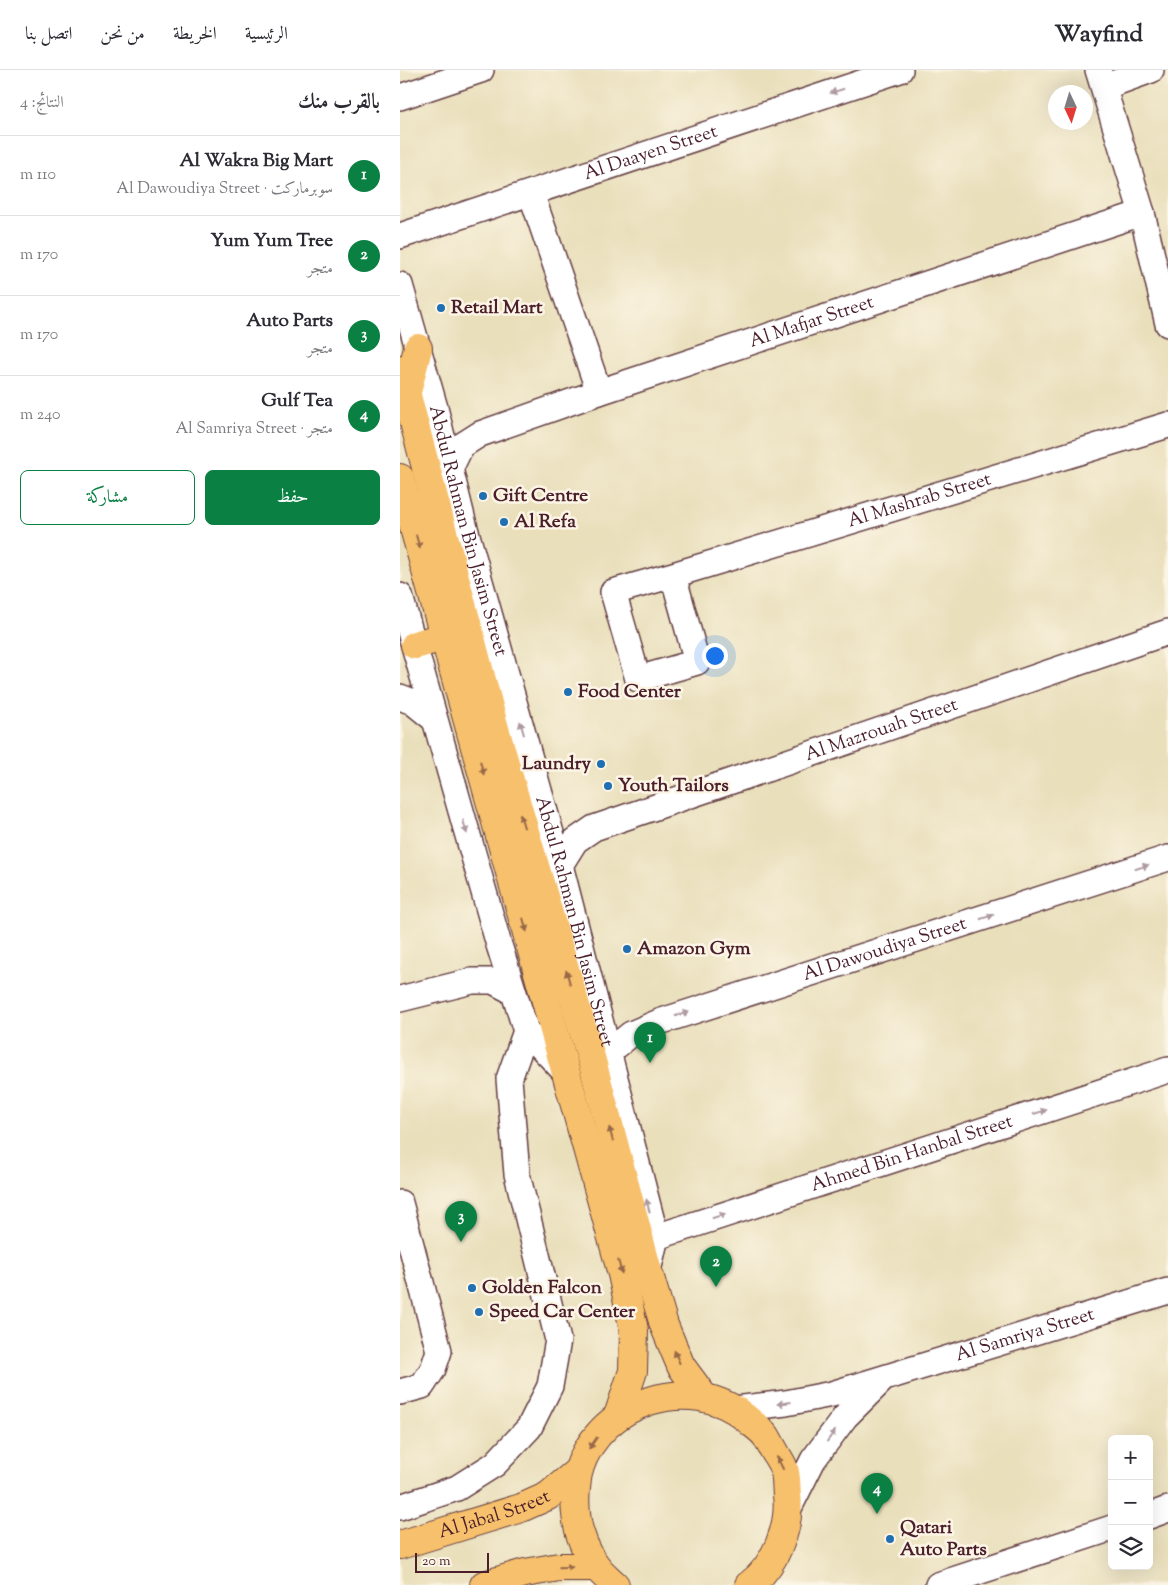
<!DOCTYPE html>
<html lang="ar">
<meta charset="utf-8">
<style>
body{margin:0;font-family:"Sorts Mill Goudy",Amiri,serif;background:#f7f7f7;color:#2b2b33;direction:rtl}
.controls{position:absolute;right:15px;bottom:15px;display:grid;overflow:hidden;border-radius:8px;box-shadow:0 5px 20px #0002}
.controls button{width:45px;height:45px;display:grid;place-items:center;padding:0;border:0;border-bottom:1px solid #e1e1e2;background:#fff;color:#2b2b33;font:25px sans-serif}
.compass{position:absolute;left:648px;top:15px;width:45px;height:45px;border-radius:50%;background:#fff;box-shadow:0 5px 20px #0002;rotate:176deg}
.scale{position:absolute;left:15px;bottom:12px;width:74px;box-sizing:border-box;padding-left:5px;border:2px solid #4a1f2b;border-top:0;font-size:14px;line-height:18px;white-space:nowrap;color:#4a1f2b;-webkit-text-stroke:4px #fcf5e5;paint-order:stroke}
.you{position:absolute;left:314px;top:585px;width:18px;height:18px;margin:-12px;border:4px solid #fff;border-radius:50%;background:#1a73e8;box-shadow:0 0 0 8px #1a73e833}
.badge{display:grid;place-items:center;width:32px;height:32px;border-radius:50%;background:#0b8043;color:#fff;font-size:16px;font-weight:700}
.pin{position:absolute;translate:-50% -41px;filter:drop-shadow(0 1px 2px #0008)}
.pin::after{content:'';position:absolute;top:26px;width:18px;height:15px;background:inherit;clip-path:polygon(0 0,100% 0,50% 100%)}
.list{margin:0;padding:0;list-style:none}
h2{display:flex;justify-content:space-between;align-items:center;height:65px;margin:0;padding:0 20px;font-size:21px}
h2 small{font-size:16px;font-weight:400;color:#7c7c81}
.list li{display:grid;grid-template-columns:32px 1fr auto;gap:15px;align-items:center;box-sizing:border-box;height:80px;padding:0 20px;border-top:1px solid #e1e1e2}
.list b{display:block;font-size:19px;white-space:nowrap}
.list p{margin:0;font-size:16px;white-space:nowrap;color:#7c7c81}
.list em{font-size:16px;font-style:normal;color:#7c7c81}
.actions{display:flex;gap:10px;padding:15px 20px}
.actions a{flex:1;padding:11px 0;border:1px solid #0b8043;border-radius:8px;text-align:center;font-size:18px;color:#0b8043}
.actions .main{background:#0b8043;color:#fff}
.icon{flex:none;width:28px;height:28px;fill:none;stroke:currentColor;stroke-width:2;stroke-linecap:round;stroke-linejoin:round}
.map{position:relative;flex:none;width:768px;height:1515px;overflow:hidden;direction:ltr}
header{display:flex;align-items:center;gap:30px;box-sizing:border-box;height:70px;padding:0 25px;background:#fff;border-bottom:1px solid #e1e1e2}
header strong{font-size:24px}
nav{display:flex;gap:28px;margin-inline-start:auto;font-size:18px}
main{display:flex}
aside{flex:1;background:#fff}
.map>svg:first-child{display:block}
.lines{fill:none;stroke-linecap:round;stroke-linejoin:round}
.minor-casing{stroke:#623c41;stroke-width:28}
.major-casing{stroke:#623c41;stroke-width:30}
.minor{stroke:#fff;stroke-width:25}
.major{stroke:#f7c06c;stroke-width:28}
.oneway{fill:#ae9aa0}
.oneway2{fill:#986748}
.poi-dot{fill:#1f6fb2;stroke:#fcf5e5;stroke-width:2}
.labels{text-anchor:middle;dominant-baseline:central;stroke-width:5;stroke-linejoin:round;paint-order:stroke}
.street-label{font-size:19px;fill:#4a1f2b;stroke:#fcf5e5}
.poi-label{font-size:19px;font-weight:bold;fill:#4a1f2b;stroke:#fcf5e5;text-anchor:start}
</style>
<header>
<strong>Wayfind</strong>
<nav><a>الرئيسية</a><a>الخريطة</a><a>من نحن</a><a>اتصل بنا</a></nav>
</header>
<main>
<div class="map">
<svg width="768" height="1515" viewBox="0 0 768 1515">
<rect width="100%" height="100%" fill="#fcf5e5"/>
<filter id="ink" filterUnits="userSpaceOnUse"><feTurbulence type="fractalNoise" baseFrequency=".02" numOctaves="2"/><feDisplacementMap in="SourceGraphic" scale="10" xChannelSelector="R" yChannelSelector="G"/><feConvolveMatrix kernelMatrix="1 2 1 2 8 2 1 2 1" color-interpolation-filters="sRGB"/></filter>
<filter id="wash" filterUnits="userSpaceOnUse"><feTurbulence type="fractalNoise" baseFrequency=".0096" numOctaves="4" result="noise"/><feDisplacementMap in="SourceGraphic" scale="20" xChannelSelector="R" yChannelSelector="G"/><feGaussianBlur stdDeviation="1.12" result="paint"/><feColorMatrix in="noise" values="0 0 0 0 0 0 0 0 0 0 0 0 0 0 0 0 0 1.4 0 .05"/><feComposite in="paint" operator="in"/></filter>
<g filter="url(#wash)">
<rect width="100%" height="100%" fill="#e9dfbb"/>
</g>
<g filter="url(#ink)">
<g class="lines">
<g class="minor-casing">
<g id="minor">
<polyline points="698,0 742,143 768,254"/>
<polyline points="704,17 751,0"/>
<polyline points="0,27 81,0"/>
<polyline points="131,123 199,322"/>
<path id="s1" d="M0,166L500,0"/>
<path id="s2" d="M0,215L35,338L63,451L160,795L256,1167L248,1201"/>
<path id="s3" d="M50,399L61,376L80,364L199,322L742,143"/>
<path id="s4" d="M273,505L297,592L238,609L213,522L273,505L768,355"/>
<polyline points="0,526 99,875 126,961 166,1003"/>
<polyline points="0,627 13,632 34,649"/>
<path id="s5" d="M160,795L175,771L194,758L768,562"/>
<polyline points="0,929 72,911 93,911 112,921"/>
<path id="s6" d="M209,982L231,964L259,952L768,788"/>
<polyline points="0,1133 39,1281 33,1299 22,1316 0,1322"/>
<path id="s7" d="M256,1167L768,1000"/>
<path id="s8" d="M335,1339L386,1333L432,1324L768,1221"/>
<polyline points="0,1437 57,1418 95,1394 129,1358 150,1316 158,1270 117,1104 109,1009 126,961"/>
<polyline points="389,1438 413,1390 445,1347 480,1312"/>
<polyline points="749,1446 768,1439"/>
<polyline points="538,1515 712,1458"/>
</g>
</g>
<g class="major-casing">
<g id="major">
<polyline points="0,299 93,652 192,991 248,1201 264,1255 281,1296 304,1327"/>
<polyline points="7,322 18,278"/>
<polyline points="0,408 222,1204 234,1260 233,1301 218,1346"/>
<polyline points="15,575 43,567 53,584"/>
<path id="s9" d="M0,1475L121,1438L148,1426L179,1400"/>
<polyline points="84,1515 125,1503 159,1497 197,1497"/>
<path d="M215,1515C209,1509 201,1503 196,1496C180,1473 173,1446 176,1418C177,1412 177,1405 179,1399C201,1331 291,1302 346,1348C352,1354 361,1359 366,1366C369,1371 372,1377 375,1382C378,1388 382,1393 384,1399C387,1407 386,1417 387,1425C391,1456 375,1497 349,1515"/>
</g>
</g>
<use href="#minor" class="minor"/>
<use href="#major" class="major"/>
</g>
<defs><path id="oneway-solid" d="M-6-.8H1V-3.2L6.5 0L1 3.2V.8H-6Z" transform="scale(1.25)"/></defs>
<g class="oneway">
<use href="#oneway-solid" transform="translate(437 21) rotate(162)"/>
<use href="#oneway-solid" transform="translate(122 658) rotate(-106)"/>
<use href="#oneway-solid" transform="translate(65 757) rotate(74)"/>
<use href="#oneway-solid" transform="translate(742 797) rotate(-18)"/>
<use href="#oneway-solid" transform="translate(587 847) rotate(-18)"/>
<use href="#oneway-solid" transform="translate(282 944) rotate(-18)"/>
<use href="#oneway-solid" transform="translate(640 1042) rotate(-18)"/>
<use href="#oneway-solid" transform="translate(248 1136) rotate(-104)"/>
<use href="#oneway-solid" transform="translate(319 1146) rotate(-18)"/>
<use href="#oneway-solid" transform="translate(384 1333) rotate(172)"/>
<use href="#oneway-solid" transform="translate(431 1366) rotate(-54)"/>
</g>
<g class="oneway2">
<use href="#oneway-solid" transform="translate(18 472) rotate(74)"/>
<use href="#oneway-solid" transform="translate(82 698) rotate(75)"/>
<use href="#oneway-solid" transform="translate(122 751) rotate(-107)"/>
<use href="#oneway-solid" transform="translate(125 855) rotate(75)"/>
<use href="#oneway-solid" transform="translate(168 907) rotate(-106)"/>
<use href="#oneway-solid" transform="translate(211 1064) rotate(-105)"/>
<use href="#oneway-solid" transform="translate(220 1197) rotate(75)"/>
<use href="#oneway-solid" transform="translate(277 1287) rotate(-112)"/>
<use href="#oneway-solid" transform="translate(193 1373) rotate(125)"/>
<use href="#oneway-solid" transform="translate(380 1393) rotate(-117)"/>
<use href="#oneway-solid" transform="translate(166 1497) rotate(-1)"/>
</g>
</g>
<g class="poi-dot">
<circle cx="41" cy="238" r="5"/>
<circle cx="83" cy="426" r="5"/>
<circle cx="104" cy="452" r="5"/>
<circle cx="168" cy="622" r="5"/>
<circle cx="201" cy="694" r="5"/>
<circle cx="208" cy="716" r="5"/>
<circle cx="227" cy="879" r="5"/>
<circle cx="72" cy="1218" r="5"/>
<circle cx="79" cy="1242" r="5"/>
<circle cx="490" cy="1469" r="5"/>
</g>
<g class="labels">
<g class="street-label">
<text stroke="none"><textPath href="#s1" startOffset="264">Al Daayen Street</textPath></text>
<text stroke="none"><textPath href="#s3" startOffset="398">Al Mafjar Street</textPath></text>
<text stroke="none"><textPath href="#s4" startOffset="562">Al Mashrab Street</textPath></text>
<text stroke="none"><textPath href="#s2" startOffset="255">Abdul Rahman Bin Jasim Street</textPath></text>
<text stroke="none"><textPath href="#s5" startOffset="355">Al Mazrouah Street</textPath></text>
<text stroke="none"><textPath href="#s2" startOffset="660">Abdul Rahman Bin Jasim Street</textPath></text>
<text stroke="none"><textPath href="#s6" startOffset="296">Al Dawoudiya Street</textPath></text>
<text stroke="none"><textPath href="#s7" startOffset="269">Ahmed Bin Hanbal Street</textPath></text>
<text stroke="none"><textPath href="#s8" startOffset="300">Al Samriya Street</textPath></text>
<text stroke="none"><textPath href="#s9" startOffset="99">Al Jabal Street</textPath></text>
</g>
<g class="poi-label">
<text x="51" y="238">Retail Mart</text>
<text x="93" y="426">Gift Centre</text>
<text x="114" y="452">Al Refa</text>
<text x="178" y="622">Food Center</text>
<text x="191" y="694" text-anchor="end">Laundry</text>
<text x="218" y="716">Youth Tailors</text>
<text x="237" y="879">Amazon Gym</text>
<text x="82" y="1218">Golden Falcon</text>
<text x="89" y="1242">Speed Car Center</text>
<text x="500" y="1458">Qatari<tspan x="500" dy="22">Auto Parts</tspan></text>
</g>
</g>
</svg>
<div class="controls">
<button>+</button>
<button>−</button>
<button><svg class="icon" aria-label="layers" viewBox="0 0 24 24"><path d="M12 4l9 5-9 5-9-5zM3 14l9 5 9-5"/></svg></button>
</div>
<svg class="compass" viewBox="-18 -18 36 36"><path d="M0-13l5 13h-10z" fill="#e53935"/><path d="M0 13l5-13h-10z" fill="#7c7c81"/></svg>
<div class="scale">20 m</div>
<div class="you"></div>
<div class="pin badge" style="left:250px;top:993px">1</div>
<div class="pin badge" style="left:316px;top:1217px">2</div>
<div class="pin badge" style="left:61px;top:1172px">3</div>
<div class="pin badge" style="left:477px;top:1444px">4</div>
</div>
<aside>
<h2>بالقرب منك<small>النتائج: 4</small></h2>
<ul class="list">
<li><span class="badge">1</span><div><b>Al Wakra Big Mart</b><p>سوبرماركت · Al Dawoudiya Street</p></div><em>110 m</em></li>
<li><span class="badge">2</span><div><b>Yum Yum Tree</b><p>متجر</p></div><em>170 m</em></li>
<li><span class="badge">3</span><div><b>Auto Parts</b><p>متجر</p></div><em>170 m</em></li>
<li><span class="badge">4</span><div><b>Gulf Tea</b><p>متجر · Al Samriya Street</p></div><em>240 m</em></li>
</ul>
<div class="actions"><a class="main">حفظ</a><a>مشاركة</a></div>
</aside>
</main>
